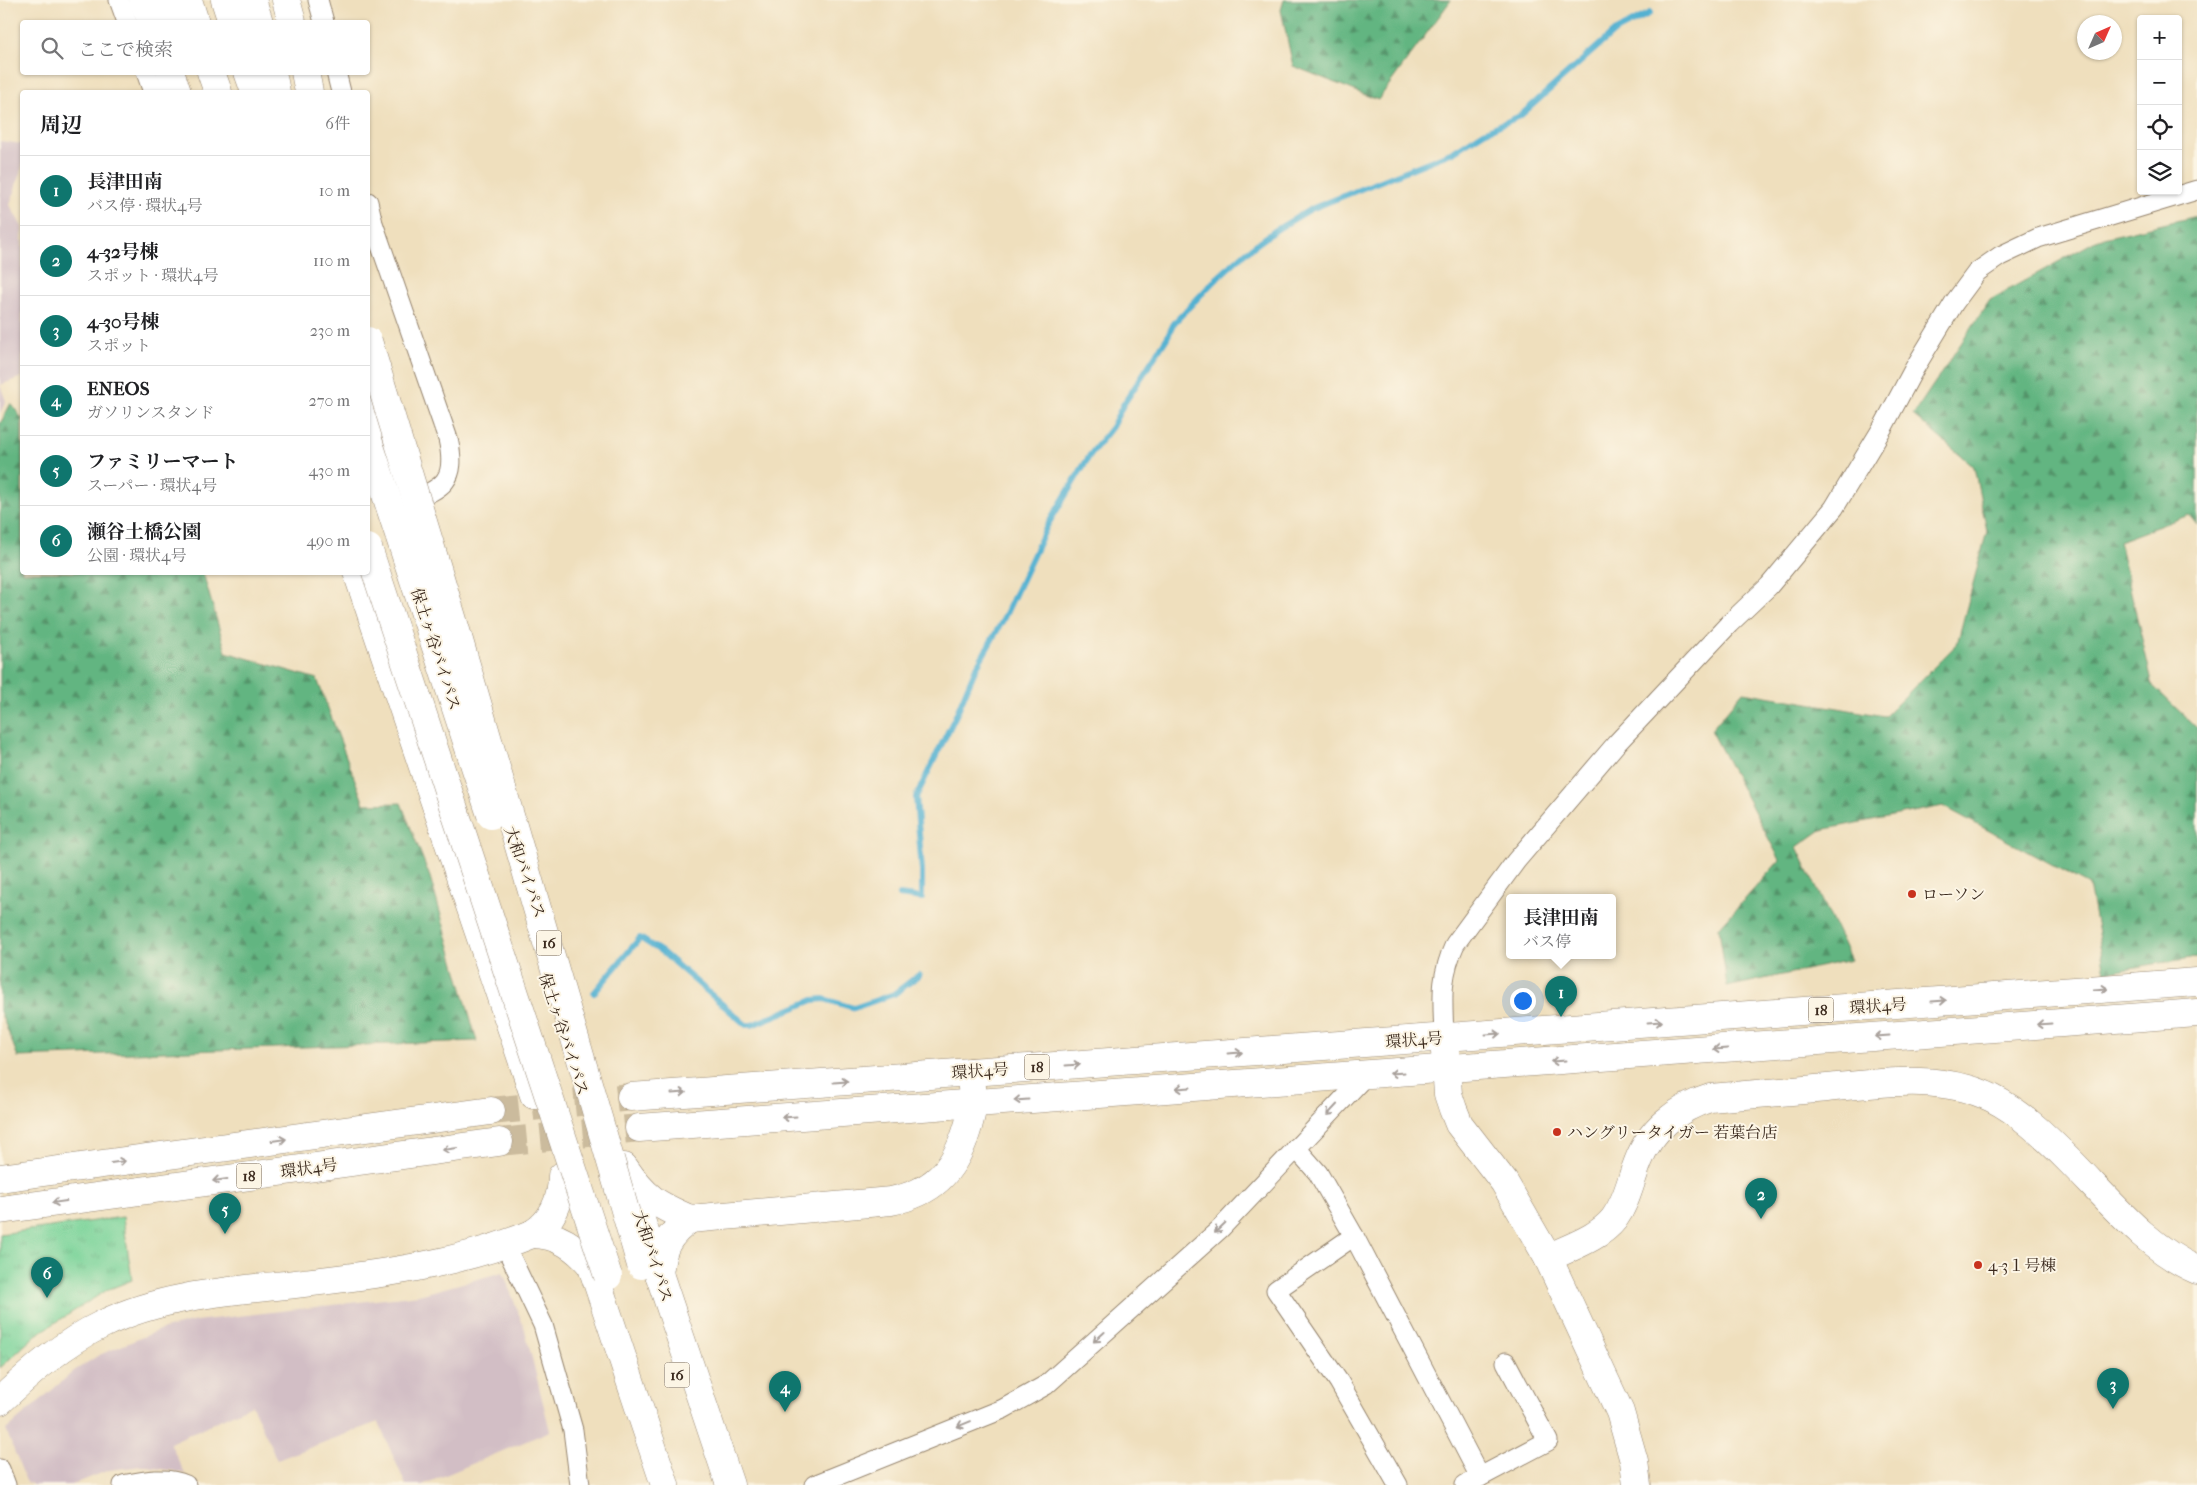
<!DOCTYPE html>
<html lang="ja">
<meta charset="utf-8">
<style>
body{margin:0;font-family:"IM FELL French Canon","Noto Serif JP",serif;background:#f2f2f2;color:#202124}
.controls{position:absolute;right:15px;top:15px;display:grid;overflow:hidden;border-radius:5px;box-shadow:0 1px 4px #0004}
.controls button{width:45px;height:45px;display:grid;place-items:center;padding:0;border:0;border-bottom:1px solid #e0e0e0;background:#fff;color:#202124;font:25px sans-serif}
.compass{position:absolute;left:2077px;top:15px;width:45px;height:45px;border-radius:50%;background:#fff;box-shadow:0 1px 4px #0004;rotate:45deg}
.you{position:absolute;left:1522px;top:1000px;width:18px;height:18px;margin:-12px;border:4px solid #fff;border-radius:50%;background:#1a73e8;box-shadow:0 0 0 8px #1a73e833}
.badge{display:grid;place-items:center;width:32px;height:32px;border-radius:50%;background:#0f766e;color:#fff;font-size:16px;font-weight:700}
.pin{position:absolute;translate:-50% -41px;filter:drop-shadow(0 1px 2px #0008)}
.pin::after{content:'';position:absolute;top:26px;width:18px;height:15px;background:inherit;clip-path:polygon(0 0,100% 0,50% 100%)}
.popup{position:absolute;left:1506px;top:894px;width:110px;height:65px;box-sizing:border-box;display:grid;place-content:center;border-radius:5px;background:#fff;filter:drop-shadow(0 1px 4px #0005);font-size:16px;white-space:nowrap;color:#757577}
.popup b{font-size:19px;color:#202124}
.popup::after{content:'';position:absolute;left:50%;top:100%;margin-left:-10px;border:10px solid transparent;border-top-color:#fff}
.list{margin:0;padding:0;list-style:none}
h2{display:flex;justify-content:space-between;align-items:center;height:65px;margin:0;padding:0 20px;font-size:21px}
h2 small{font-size:16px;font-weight:400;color:#757577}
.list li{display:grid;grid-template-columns:32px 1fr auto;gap:15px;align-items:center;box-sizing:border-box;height:70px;padding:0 20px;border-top:1px solid #e0e0e0}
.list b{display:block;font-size:19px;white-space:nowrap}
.list p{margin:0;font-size:16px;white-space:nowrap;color:#757577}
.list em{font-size:16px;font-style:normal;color:#757577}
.icon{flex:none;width:28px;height:28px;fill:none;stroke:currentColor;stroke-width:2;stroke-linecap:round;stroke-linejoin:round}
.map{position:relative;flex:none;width:2197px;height:1485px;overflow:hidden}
.search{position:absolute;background:#fff;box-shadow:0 1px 4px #0004;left:20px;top:20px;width:350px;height:55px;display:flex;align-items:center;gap:12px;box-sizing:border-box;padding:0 18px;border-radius:5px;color:#757577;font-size:19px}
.panel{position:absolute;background:#fff;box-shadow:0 1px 4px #0004;left:20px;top:90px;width:350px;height:485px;border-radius:5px}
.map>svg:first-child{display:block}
.industrial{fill:#d2bec5}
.forest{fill:url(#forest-firs);stroke:#4e7050}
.park{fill:url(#park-tufts);stroke:#5a7e5c}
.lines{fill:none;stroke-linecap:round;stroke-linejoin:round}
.stream{stroke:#53b1d1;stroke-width:6}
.primary-tunnel{stroke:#cbbb9d;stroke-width:28;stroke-dasharray:28 14;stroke-linecap:butt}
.street-casing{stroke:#95846e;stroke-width:21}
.secondary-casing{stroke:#95846e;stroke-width:29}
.primary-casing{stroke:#95846e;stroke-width:29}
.highway-casing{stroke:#95846e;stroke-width:29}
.street{stroke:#fff;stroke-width:19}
.secondary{stroke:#fff;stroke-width:28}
.primary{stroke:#fff;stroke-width:28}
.highway{stroke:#fff;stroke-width:28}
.highway-bridge-casing{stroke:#95846e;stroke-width:29;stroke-linecap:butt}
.highway-bridge{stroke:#fff;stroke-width:28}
.oneway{stroke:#a79f9a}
.poi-dot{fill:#c8321e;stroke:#fcf5e5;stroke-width:2}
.labels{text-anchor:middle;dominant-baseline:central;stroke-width:4;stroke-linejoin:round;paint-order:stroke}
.shield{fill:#fcf5e5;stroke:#75675a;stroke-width:1}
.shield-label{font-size:15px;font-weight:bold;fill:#3b2a1e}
.street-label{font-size:16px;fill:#3b2a1e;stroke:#fcf5e5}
.poi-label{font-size:16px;fill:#3b2a1e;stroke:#fcf5e5;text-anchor:start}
</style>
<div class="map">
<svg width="2197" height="1485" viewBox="0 0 2197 1485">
<defs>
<pattern id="forest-firs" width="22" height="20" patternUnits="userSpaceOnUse" patternTransform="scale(1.25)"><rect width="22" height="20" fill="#62b581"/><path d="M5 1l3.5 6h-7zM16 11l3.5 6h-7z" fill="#529369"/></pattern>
<pattern id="park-tufts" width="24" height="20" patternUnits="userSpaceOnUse" patternTransform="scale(1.25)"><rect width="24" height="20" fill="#79d399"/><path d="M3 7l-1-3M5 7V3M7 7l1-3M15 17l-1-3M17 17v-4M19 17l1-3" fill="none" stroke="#6ab583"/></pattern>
</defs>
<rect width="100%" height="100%" fill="#fcf5e5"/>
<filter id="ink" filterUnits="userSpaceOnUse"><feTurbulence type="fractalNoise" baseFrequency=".02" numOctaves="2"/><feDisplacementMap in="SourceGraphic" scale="10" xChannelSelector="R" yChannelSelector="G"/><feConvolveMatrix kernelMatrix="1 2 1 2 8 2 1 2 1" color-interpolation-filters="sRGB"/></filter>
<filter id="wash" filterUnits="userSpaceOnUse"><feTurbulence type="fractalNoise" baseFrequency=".0096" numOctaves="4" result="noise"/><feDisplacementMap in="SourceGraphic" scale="20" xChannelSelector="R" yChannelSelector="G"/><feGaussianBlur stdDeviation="1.12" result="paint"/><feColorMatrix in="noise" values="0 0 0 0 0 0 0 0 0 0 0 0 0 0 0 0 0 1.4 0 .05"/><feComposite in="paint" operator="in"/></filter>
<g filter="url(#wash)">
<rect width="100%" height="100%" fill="#efdfbd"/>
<g class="industrial">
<polygon points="0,141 22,144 22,166 10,205 22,227 22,377 0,385 6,401 0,413"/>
<polygon points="503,1272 525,1330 550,1431 422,1485 406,1485 378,1422 277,1460 252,1405 170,1443 185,1474 175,1471 141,1466 109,1470 72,1485 33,1485 26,1481 6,1430 74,1371 99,1355 160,1330 196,1321 419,1295"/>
</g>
<g class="forest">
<polygon points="1284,0 1451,0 1378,100 1293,66 1281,10"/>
<polygon points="2197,216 2197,525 2189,515 2119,541 2153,686 2197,728 2197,957 2105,972 2089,885 1943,806 1821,830 1797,847 1851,960 1727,987 1719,928 1780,860 1711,730 1743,692 1885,716 1957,644 1987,531 1974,467 1913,415 1990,300 2099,239"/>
<polygon points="11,403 22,419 22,572 203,573 226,652 317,679 364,804 401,803 430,877 477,1041 18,1057 0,1011 0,424"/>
</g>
<polygon class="park" points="123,1217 132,1280 107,1290 36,1335 0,1368 0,1234"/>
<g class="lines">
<g class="stream">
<polyline points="899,895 922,898 922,871 916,797 956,715 975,670 1003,620 1047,526 1090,455 1112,427 1123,405 1167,338 1174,323 1216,279 1246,252 1276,230 1311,209 1453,152 1484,132 1520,116 1614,32 1650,13"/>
<polyline points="594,993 640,938 662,952 746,1025 752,1025 813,1000 824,999 854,1008 894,994 919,975"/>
</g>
</g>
</g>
<g filter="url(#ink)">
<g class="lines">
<g class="primary-tunnel">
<polyline points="491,1111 631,1097"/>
<polyline points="499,1142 639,1128"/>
</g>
<g class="street-casing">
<g id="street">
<polyline points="119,0 127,22"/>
<polyline points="318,0 324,22"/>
<polyline points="146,72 153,92"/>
<polyline points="336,72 341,92"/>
<path d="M368,202L373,223L448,439C458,483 442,488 405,503"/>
<path d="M1444,1038C1443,1000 1439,979 1455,944L1516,861L1616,744L1729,624L1769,586L1834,508L1883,427L1914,369L1954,303L1977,272L2000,256L2038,238L2197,190"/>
<polyline points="1296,1148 1318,1173 1354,1236 1480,1477"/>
<polyline points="1354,1236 1276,1290 1339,1382 1398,1485"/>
<polyline points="505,1245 543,1325 573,1430 580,1485"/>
<polyline points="0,1469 6,1485"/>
<path d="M123,1485C143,1481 166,1476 186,1485"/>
<polyline points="814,1485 1003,1409 1046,1385 1220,1229 1366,1075"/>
<polyline points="1465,1485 1548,1441 1506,1362"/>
</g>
</g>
<g class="secondary-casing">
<g id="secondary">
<polyline points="1444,1038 1448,1094 1453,1109 1459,1124 1504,1182 1548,1258 1620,1412 1634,1461 1637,1485"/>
<path d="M690,1219L891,1201C932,1193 953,1172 966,1133C969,1124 972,1112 973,1103C973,1093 971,1082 971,1072"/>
<path d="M1548,1258C1570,1247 1599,1238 1614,1219C1627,1201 1630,1182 1638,1162C1650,1129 1678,1108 1710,1098C1749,1095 1788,1091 1827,1088C1881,1083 1941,1073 1992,1098C2020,1112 2046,1137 2068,1159C2107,1198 2146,1248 2197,1270"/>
<path d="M0,1401C32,1371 63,1343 103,1324C162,1295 230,1291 295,1284C376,1275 456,1265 532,1234"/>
</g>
</g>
<g class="primary-casing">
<g id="primary">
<polyline points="631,1097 2197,982"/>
<polyline points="639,1128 2197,1013"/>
<polyline points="0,1178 491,1111"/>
<polyline points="0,1210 499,1142"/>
</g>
</g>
<g class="highway-casing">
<g id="highway">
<polyline points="143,0 152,22"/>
<polyline points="166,0 173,22"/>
<polyline points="188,0 195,22"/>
<polyline points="225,0 232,22"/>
<polyline points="252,0 259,22"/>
<polyline points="286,0 292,22"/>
<polyline points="170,72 177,92"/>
<polyline points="211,72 218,92"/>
<polyline points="248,72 255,92"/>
<polyline points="272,72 276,92"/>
<polyline points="305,72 309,92"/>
<polyline points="368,401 389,466"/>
<polyline points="357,572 534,1095"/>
<path d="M624,1167C645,1198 657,1205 690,1219C667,1236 662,1247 659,1274"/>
<polyline points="641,1220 730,1485"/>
<path d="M532,1234C558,1234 576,1247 592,1266"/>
<path d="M532,1234C552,1222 562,1200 562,1176"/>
<polyline points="586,1249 665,1485"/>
</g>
</g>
<use href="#street" class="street"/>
<use href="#secondary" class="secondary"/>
<use href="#primary" class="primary"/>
<use href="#highway" class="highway"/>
<g class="highway-bridge-casing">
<g id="highway-bridge">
<polyline points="368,341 455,627 641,1265"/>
<polyline points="368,440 491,815"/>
<polyline points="368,548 608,1276"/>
</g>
</g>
<use href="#highway-bridge" class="highway-bridge"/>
</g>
<defs><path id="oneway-shaft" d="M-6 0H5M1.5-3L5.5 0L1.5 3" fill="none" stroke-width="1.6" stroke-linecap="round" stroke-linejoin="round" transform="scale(1.25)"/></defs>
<g class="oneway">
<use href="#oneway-shaft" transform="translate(2101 989) rotate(-4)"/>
<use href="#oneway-shaft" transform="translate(1939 1001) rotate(-4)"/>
<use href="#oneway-shaft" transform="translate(1655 1022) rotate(-4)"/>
<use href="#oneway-shaft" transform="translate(2044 1024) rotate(176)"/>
<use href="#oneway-shaft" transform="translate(1493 1034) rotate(-4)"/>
<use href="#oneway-shaft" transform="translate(1882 1036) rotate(176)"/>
<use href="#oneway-shaft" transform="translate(1720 1049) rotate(176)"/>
<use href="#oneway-shaft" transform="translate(1235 1053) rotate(-4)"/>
<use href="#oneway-shaft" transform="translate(1558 1061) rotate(176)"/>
<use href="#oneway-shaft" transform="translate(1073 1065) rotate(-4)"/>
<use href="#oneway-shaft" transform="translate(1397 1073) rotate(176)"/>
<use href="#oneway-shaft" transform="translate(841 1082) rotate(-4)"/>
<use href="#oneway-shaft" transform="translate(1183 1088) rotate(176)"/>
<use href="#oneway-shaft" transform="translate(679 1093) rotate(-4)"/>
<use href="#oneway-shaft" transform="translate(1021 1100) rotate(176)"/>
<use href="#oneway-shaft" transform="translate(1332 1110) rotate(133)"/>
<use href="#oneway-shaft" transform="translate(789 1117) rotate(176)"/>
<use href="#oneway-shaft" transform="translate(279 1140) rotate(-8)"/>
<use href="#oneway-shaft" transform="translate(450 1149) rotate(172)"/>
<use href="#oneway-shaft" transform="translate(118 1162) rotate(-8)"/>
<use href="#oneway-shaft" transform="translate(220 1180) rotate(172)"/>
<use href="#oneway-shaft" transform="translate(59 1202) rotate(172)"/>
<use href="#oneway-shaft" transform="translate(1220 1228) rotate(136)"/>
<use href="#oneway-shaft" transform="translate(1099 1337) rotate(138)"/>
<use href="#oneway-shaft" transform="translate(964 1424) rotate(158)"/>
</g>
</g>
<g class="poi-dot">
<circle cx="1912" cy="894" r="5"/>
<circle cx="1557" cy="1132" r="5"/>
<circle cx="1978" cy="1265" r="5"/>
</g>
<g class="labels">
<g class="shield">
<rect x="536.5" y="930.5" width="25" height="25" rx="4"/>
<rect x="1808.5" y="997.5" width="25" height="25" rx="4"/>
<rect x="1024.5" y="1054.5" width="25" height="25" rx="4"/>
<rect x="236.5" y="1163.5" width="25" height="25" rx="4"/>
<rect x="664.5" y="1362.5" width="25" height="25" rx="4"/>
</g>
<g class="shield-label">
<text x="549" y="943">16</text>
<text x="1821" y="1010">18</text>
<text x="1037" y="1067">18</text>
<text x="249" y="1176">18</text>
<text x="677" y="1375">16</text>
</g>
<g class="street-label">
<text transform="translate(436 649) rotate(72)">保土ヶ谷バイパス</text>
<text transform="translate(525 872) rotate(71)">大和バイパス</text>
<text transform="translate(1878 1006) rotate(-4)">環状4号</text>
<text transform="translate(564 1034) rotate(72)">保土ヶ谷バイパス</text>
<text transform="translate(1414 1040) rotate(-4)">環状4号</text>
<text transform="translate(980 1071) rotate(-4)">環状4号</text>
<text transform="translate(309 1168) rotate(-8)">環状4号</text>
<text transform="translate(653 1256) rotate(72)">大和バイパス</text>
</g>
<g class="poi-label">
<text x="1922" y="894">ローソン</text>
<text x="1567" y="1132">ハングリータイガー 若葉台店</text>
<text x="1988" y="1265">4-3１号棟</text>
</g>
</g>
</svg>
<div class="controls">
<button>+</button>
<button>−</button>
<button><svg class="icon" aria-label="locate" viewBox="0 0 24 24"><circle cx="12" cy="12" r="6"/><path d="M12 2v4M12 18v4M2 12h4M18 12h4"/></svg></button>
<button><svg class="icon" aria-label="layers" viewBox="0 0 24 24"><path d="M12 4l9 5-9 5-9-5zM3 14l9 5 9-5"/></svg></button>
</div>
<svg class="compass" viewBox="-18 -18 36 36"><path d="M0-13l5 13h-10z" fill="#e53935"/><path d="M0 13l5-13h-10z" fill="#757577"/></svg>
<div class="you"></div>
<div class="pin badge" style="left:1561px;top:1017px">1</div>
<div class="popup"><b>長津田南</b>バス停</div>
<div class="pin badge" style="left:1761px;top:1219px">2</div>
<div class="pin badge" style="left:2113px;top:1409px">3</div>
<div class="pin badge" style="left:785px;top:1412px">4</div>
<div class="pin badge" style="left:225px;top:1234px">5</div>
<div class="pin badge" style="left:47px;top:1298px">6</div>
<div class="search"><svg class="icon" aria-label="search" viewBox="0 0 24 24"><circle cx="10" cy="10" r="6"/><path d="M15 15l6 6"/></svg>ここで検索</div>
<section class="panel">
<h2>周辺<small>6件</small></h2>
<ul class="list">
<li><span class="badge">1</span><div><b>長津田南</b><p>バス停 · 環状4号</p></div><em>10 m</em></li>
<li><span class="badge">2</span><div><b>4-32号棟</b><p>スポット · 環状4号</p></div><em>110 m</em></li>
<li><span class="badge">3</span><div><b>4-30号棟</b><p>スポット</p></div><em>230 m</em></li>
<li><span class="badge">4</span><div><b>ENEOS</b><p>ガソリンスタンド</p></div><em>270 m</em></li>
<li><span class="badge">5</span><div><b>ファミリーマート</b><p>スーパー · 環状4号</p></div><em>430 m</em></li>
<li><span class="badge">6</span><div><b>瀬谷土橋公園</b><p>公園 · 環状4号</p></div><em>490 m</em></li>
</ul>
</section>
</div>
